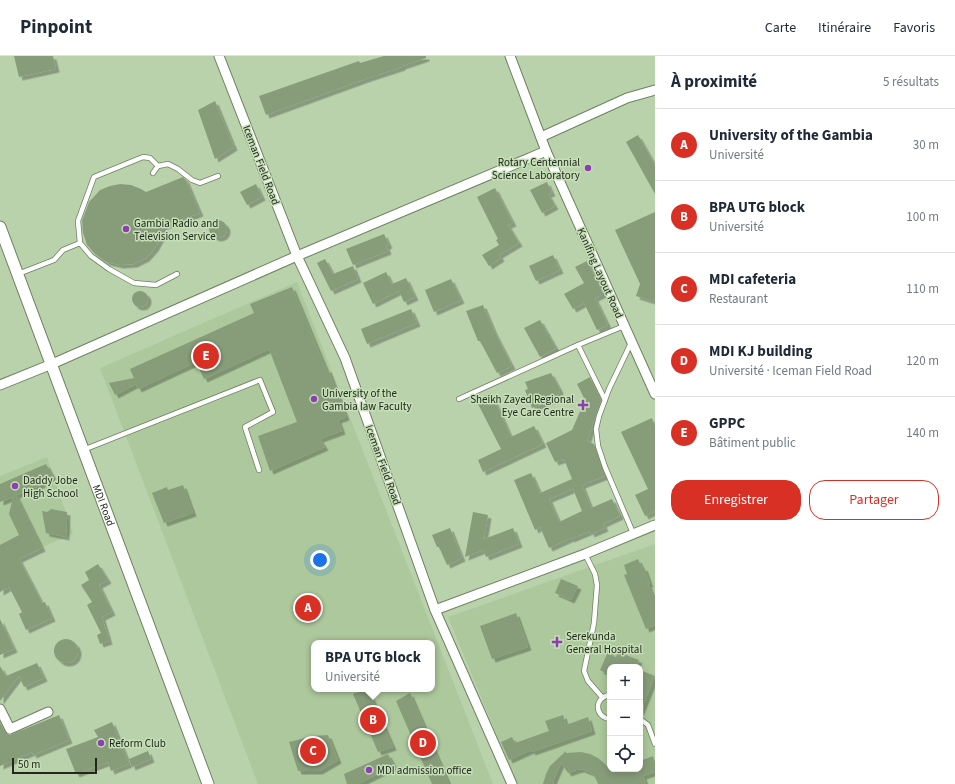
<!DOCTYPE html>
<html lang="fr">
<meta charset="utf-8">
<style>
body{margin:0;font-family:"Source Sans 3",sans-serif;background:#f2f2f3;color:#1f2937}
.controls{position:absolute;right:12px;bottom:12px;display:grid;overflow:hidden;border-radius:8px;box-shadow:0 2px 10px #0003}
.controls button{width:36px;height:36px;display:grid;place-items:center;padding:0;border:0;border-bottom:1px solid #e0e1e3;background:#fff;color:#1f2937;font:20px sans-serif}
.scale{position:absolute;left:12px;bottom:10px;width:85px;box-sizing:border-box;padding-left:4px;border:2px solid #20291a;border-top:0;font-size:11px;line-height:14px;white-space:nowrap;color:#20291a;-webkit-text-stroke:3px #c7dfb9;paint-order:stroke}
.you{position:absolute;left:320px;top:504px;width:14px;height:14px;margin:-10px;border:3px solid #fff;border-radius:50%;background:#1a73e8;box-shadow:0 0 0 6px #1a73e833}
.badge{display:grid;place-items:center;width:26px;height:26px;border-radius:50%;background:#d93025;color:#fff;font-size:13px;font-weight:700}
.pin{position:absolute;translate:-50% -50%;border:2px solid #fff;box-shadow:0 1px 4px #0006}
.popup{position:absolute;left:311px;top:584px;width:124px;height:52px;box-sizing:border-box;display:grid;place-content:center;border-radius:8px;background:#fff;filter:drop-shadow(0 1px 3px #0005);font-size:13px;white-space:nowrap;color:#747a83}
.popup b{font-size:15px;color:#1f2937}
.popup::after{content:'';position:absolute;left:50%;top:100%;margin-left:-8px;border:8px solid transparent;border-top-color:#fff}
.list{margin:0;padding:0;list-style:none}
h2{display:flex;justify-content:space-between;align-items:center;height:52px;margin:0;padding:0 16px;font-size:17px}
h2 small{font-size:13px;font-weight:400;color:#747a83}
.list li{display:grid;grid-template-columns:26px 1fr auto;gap:12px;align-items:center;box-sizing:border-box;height:72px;padding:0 16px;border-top:1px solid #e0e1e3}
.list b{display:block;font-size:15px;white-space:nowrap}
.list p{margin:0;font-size:13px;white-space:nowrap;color:#747a83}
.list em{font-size:13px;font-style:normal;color:#747a83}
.actions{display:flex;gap:8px;padding:12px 16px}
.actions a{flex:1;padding:9px 0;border:1px solid #d93025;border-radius:16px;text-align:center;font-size:14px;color:#d93025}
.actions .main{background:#d93025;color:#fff}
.icon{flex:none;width:22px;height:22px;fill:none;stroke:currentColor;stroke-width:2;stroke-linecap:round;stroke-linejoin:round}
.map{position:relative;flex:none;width:655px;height:728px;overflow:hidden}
header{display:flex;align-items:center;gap:24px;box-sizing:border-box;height:56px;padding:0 20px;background:#fff;border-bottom:1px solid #e0e1e3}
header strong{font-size:19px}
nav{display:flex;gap:22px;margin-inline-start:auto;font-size:14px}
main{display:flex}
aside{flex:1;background:#fff}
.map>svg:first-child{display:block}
.built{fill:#adc89c;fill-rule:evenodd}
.building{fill:#879d7a;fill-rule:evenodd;filter:url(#shadow)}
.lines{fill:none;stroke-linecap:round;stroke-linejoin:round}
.service-casing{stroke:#6c825f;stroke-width:6}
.minor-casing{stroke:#6c825f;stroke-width:11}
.tertiary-casing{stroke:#6c825f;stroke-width:13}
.service{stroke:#fff;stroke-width:4.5}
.minor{stroke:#fff;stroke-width:9}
.tertiary{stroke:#fff;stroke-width:11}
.poi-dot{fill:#8d3faf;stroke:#c7dfb9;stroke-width:1.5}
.labels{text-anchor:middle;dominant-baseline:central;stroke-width:3;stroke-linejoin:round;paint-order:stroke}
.poi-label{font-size:11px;fill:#20291a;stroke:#c7dfb9;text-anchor:start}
.street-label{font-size:11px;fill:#20291a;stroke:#c7dfb9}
</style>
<header>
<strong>Pinpoint</strong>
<nav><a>Carte</a><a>Itinéraire</a><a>Favoris</a></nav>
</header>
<main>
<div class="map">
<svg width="655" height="728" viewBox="0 0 655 728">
<defs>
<filter id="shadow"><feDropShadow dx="3.5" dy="3.5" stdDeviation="0" flood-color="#0004"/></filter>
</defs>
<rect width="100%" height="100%" fill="#bad2ac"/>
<g class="built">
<path d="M297,226L493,728H258L100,312ZM314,587H432V633H314Z"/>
<polygon points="47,401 73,478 0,509 0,420"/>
<path d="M655,488V728H517L448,561ZM610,611H640V713H610Z"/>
</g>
<g class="building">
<polygon points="14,0 53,0 56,13 19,21"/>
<polygon points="384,0 426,0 426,2 402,10 402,11 368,22 266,59 259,40 359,5 360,7"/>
<polygon points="215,45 234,91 215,103 198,54"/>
<polygon points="638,79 655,109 655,138 626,86"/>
<polygon points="183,121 186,124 200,157 162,171 161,181 155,192 146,202 134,208 120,209 107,206 95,198 87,189 83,177 82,165 89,146 100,134 110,130 120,128 131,129 141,133 146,136"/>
<polygon points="547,126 552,137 548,138 555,150 542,157 530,134"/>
<polygon points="256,128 262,141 247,149 240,136"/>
<polygon points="495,132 513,167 508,169 519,187 499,199 501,202 489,210 482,199 499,189 496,184 498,183 477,141"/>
<polygon points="655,156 655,246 636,240 640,228 615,174"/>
<circle cx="218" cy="173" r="9"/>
<polygon points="384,178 389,189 386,190 388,195 353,209 346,193"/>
<polygon points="553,199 560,214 536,225 529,210"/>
<polygon points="325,203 333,218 353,210 358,223 331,235 317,207"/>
<polygon points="587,205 603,238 595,242 608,269 597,274 584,247 573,253 564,238 584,227 575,211"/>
<polygon points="386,216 392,228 406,222 415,241 404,246 399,235 373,248 363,227"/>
<polygon points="451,223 461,244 434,256 425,234"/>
<polygon points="292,231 326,313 328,313 346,361 338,364 342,375 320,383 325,391 270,415 258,380 297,366 269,293 204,323 196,306 138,333 136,328 115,339 109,327 134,322 130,313 254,257 250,248"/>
<circle cx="140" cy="243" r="8"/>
<polygon points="483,249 494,275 512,310 497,317 480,285 478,285 466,255"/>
<polygon points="411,253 417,267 367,288 361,273"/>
<polygon points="540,264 556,292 540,301 524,272"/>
<polygon points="551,317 560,334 557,342 532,352 525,334 528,333 525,326"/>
<path d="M590,321L601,344L587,385L594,388L605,420L582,429L591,452L612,443L620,460L603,468L605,472L591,478L590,475L571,483V482L549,492L540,471L535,474L514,424L531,417L540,437L572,423L564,403L555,406L546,387L572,374L585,344L577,328ZM573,433L582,455L559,466L549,443Z"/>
<polygon points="491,337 511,381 534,370 543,388 483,416 478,404 501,393 476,344"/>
<polygon points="652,362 655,370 655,455 645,460 635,439 648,433 621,376"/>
<polygon points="46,408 53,420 37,431 16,439 42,492 19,503 42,547 45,546 52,562 26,574 19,558 22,556 9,531 0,536 0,489 19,479 9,458 13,441 0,446 0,428"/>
<polygon points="183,429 193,457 164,467 152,437 167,431 168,434"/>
<polygon points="51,453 67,456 66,481 46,477 42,455 47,456"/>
<polygon points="473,456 488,459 484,483 513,472 519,488 486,501 483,494 465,501"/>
<polygon points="450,472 462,502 447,509 439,491 437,491 432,479"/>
<polygon points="638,503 642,512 644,511 650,528 648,528 655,545 655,569 646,573 624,519 627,518 624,509"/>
<polygon points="98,508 108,524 99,529 112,556 102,561 109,585 100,588 97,579 101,577 87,549 92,546 81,529 89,524 85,516"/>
<polygon points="561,523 578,530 571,544 555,537"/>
<polygon points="516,557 528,591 492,603 480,570"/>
<polygon points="0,563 14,593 0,599"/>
<circle cx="66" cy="595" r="12"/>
<polygon points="610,591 610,599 616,601 618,596 639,604 636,610 638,611 610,611 610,619 600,614"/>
<polygon points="37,607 44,622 24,631 19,620 0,645 0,610 6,620"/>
<polygon points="640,614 655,620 640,657"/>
<polygon points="368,633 393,691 378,696 353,638"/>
<polygon points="410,637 449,728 432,728 396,645"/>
<polygon points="59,659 69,684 33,699 32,696 0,710 0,666 5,676 8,679 10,679"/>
<polygon points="563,659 566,669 588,661 592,675 532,696 531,694 509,704 501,686 512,681 515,687 549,675 545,665"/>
<polygon points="112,666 129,708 111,715 108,706 76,718 66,693 98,681 94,674"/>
<polygon points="328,679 338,704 319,715 298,715 289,686 313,680"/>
<polygon points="148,695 151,703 132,711 129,703"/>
<polygon points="566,695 566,697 581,696 590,698 598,702 605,708 611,716 620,713 640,713 640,705 653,700 655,707 655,716 643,720 646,728 598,728 595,721 591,717 581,713 576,714 568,717 561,707 554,723 553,728 543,728 546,718 550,710"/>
<polygon points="388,698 394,710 358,728 347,728 344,718"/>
</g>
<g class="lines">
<g class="service-casing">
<g id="service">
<polyline points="153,117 158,110 168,108 178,113 192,124 200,127 218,120"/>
<polyline points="80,187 78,165 94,121 143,101 150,102 158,110"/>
<polyline points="18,218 54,204 63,194 80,187 91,200 109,213 134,227 156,229 177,218"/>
<polyline points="631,287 609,333 599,360 596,373 598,390 605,411 633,477"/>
<polyline points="578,289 605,344"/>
<polyline points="459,343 578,289 624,270"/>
<polyline points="83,394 260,324 273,356 245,371 259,414"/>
<polyline points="585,498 595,518 597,529 594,567 584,615 588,625 602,641"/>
<path d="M610,639C594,641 594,661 610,663"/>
<polyline points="640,663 648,669 655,688"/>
</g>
</g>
<g class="minor-casing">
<g id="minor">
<polyline points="219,0 297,200 345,302 435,554 512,728"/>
<polyline points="510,0 546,95 655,338"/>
<polyline points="541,81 627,42 655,34"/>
<polyline points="0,329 52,308 297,200 546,95"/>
<polyline points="435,554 585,498 655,469"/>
<polyline points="0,653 10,673 48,656"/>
</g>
</g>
<g class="tertiary-casing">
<g id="tertiary">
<path id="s1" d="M0,171L208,728"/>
</g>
</g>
<use href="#service" class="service"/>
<use href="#minor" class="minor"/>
<use href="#tertiary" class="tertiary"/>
</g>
<g class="poi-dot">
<circle cx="588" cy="112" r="4"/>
<circle cx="126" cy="173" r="4"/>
<circle cx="314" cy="343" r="4"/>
<path d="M581 343h4v4h4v4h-4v4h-4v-4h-4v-4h4z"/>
<circle cx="15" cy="430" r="4"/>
<path d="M555 580h4v4h4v4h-4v4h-4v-4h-4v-4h4z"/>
<circle cx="101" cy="687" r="4"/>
<circle cx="369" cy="714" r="4"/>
</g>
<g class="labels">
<g class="poi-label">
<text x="580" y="106" text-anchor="end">Rotary Centennial<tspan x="580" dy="13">Science Laboratory</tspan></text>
<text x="134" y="167">Gambia Radio and<tspan x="134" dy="13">Television Service</tspan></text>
<text x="322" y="337">University of the<tspan x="322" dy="13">Gambia law Faculty</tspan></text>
<text x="574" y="343" text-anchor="end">Sheikh Zayed Regional<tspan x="574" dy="13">Eye Care Centre</tspan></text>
<text x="23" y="424">Daddy Jobe<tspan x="23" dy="13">High School</tspan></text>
<text x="566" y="580">Serekunda<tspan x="566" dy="13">General Hospital</tspan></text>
<text x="109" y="687">Reform Club</text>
<text x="377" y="714">MDI admission office</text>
</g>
<g class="street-label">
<text transform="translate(261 109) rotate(69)">Iceman Field Road</text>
<text transform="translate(600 217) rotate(66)">Kanifing Layout Road</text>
<text transform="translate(383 409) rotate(70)">Iceman Field Road</text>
<text stroke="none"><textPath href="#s1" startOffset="297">MDI Road</textPath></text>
</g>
</g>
</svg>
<div class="controls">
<button>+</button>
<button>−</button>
<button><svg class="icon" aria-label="locate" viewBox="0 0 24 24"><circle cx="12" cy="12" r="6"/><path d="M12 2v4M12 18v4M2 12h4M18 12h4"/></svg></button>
</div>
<div class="scale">50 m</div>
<div class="you"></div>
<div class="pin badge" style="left:308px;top:552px">A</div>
<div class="pin badge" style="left:373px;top:664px">B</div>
<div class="popup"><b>BPA UTG block</b>Université</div>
<div class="pin badge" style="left:313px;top:695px">C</div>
<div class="pin badge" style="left:423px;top:687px">D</div>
<div class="pin badge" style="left:206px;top:300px">E</div>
</div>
<aside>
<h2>À proximité<small>5 résultats</small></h2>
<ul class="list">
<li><span class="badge">A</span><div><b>University of the Gambia</b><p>Université</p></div><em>30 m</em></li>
<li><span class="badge">B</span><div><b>BPA UTG block</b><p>Université</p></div><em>100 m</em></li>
<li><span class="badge">C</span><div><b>MDI cafeteria</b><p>Restaurant</p></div><em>110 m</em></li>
<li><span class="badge">D</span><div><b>MDI KJ building</b><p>Université · Iceman Field Road</p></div><em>120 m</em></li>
<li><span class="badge">E</span><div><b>GPPC</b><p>Bâtiment public</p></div><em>140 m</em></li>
</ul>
<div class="actions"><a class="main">Enregistrer</a><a>Partager</a></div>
</aside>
</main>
